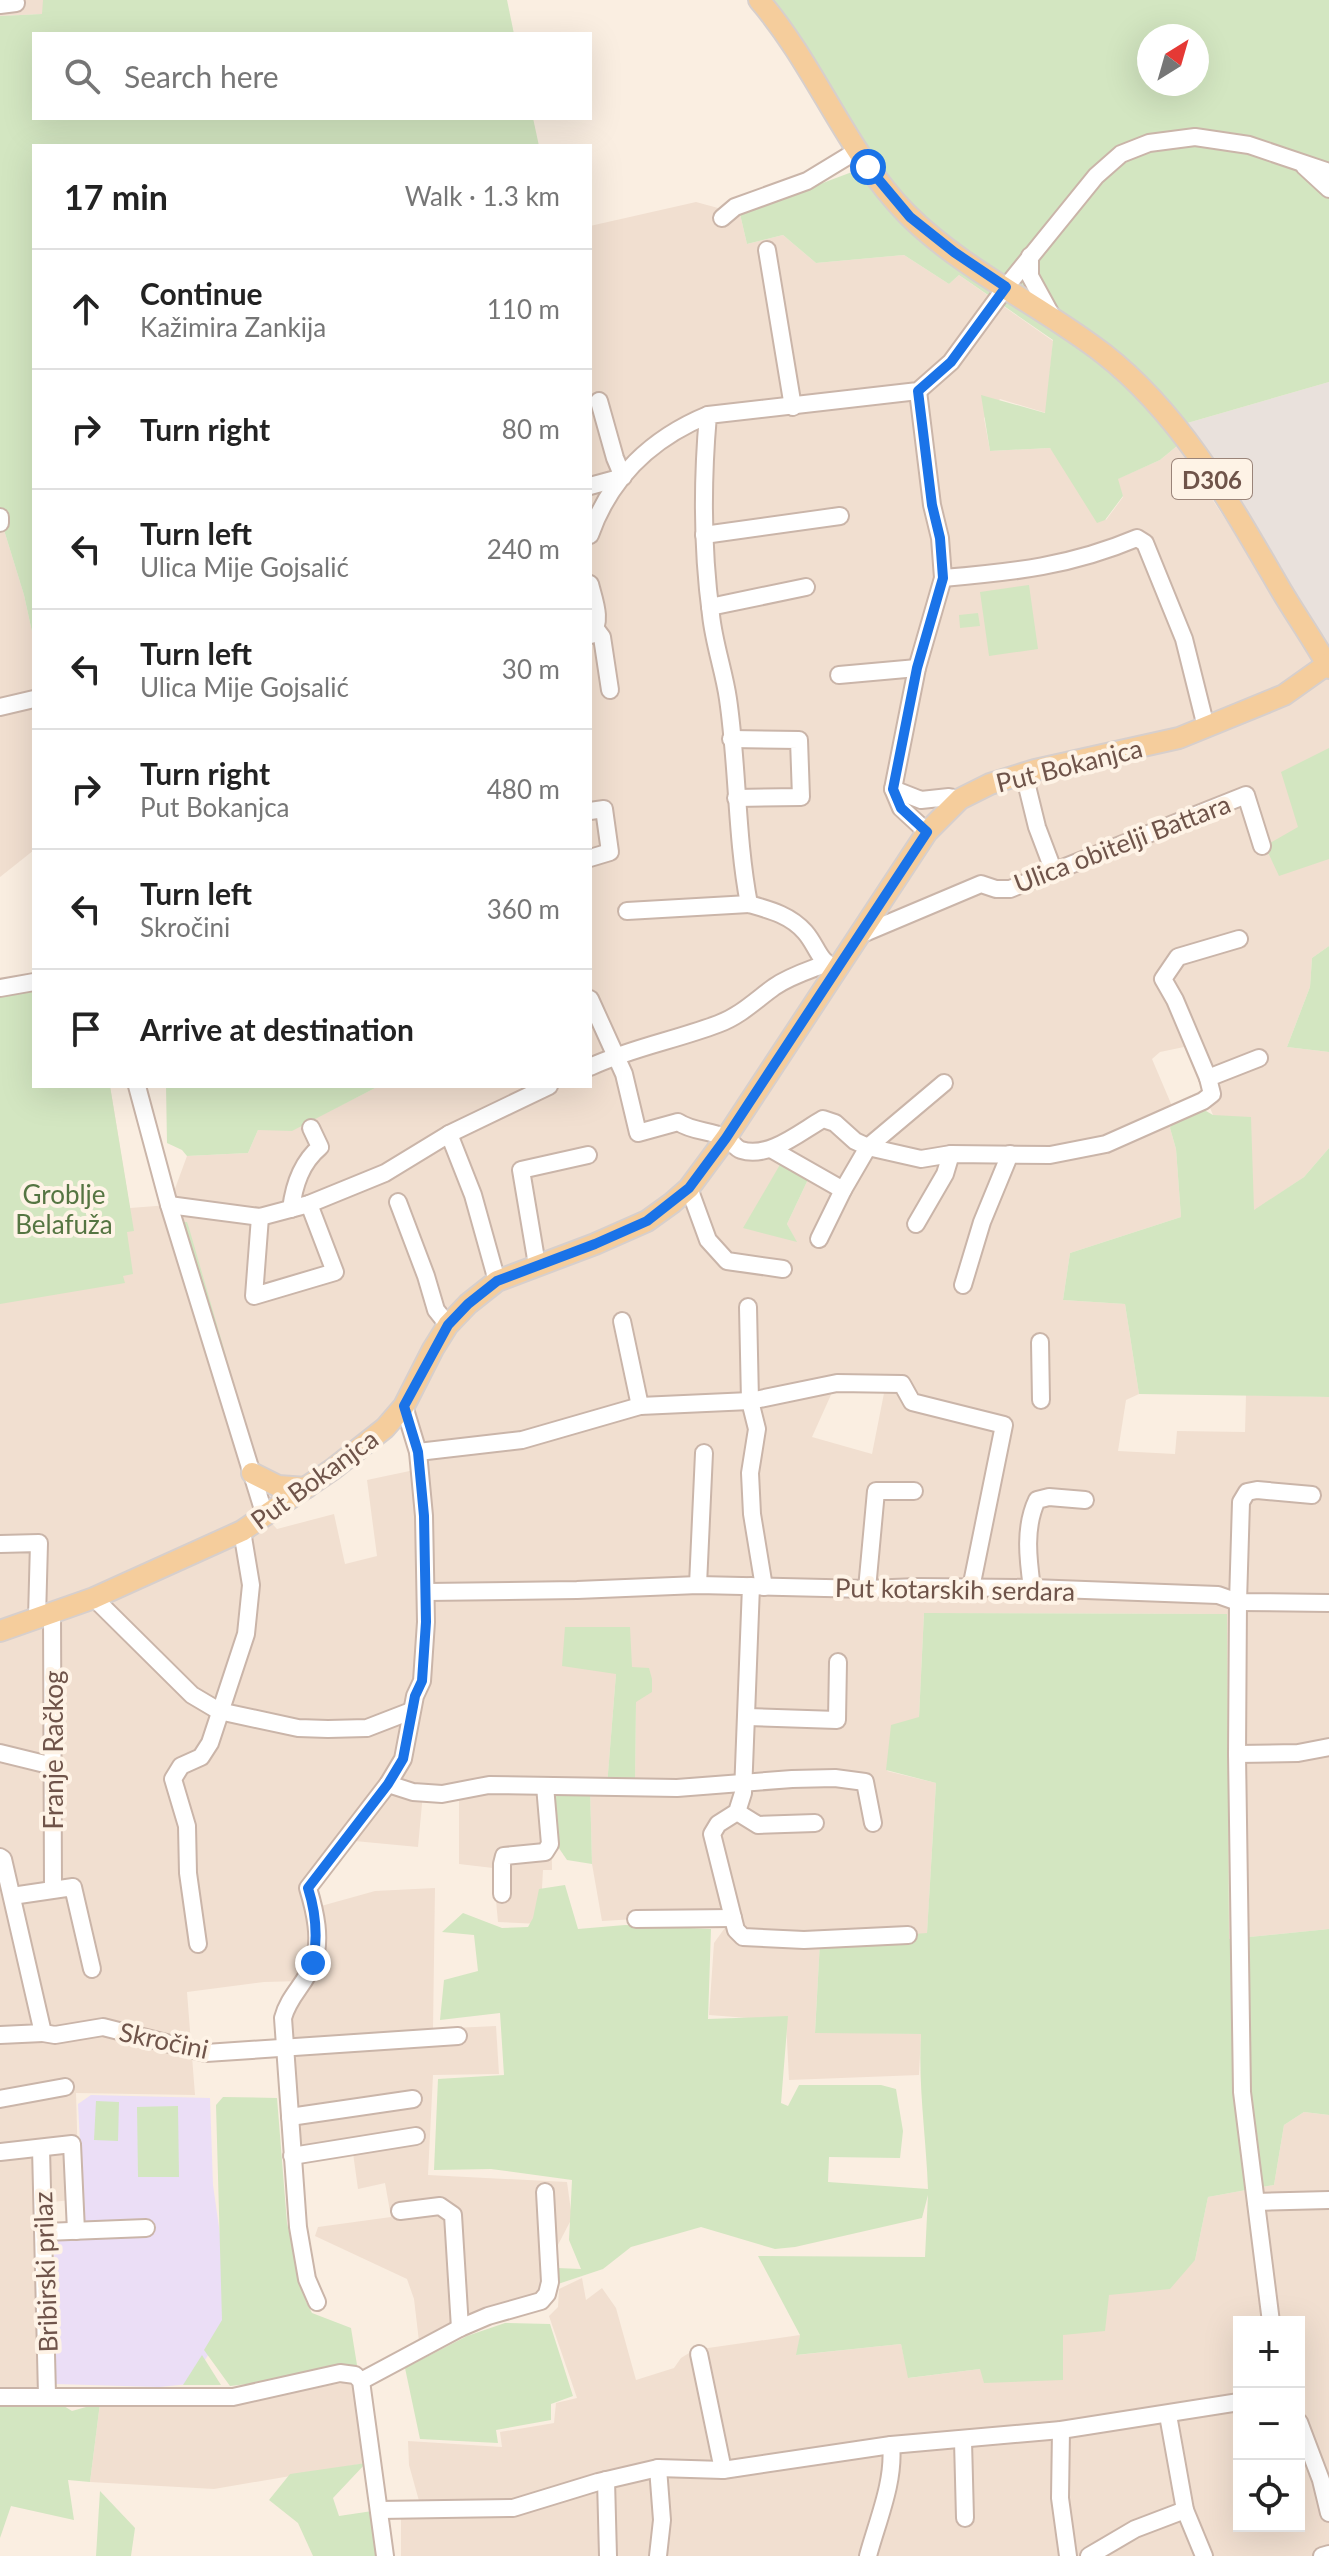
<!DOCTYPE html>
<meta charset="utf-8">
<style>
body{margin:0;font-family:Lato,sans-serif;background:#f6f6f6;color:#222}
.controls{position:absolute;right:24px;bottom:24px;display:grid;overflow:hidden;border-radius:0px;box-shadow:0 8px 32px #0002}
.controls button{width:72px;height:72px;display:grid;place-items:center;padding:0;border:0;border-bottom:2px solid #e0e0e0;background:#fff;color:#222;font:40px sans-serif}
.compass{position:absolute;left:1137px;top:24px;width:72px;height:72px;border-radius:50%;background:#fff;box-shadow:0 8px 32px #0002;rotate:37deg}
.stop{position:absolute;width:24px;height:24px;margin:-18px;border:6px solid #1a73e8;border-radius:50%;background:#fff}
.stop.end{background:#1a73e8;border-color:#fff;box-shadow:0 2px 8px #0008}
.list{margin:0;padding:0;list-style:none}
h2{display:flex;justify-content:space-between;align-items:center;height:104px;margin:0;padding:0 32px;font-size:34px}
h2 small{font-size:26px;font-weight:400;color:#767676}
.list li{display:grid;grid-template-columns:52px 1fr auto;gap:24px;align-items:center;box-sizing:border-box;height:120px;padding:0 32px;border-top:2px solid #e0e0e0}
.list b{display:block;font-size:30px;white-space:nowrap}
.list p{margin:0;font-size:26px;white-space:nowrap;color:#767676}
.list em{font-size:26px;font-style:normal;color:#767676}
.icon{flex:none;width:44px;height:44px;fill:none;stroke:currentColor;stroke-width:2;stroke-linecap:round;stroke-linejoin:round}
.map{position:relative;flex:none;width:1329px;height:2556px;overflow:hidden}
.search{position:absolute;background:#fff;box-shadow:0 8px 32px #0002;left:32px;top:32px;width:560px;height:88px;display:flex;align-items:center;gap:20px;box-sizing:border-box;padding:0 28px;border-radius:0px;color:#767676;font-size:30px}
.panel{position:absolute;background:#fff;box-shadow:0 8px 32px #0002;left:32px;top:144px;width:560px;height:944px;border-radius:0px}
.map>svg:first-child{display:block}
.residential{fill:#f1dfd0;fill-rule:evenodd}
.industrial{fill:#e9e1dc}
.education{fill:#ebdef6}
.green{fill:#d3e6c1;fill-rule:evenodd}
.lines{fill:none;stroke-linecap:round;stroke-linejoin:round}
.minor-casing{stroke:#cab5a9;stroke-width:20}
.major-casing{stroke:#d7cfcc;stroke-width:24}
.minor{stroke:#fff;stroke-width:16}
.major{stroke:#f5cd9c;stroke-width:20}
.route{stroke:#1a73e8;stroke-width:10}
.labels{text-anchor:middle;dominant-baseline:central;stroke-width:8;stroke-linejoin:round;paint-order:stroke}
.shield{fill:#fef3e6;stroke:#9a8479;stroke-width:2}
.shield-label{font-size:24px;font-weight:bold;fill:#6f544a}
.street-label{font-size:26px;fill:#6f544a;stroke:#fef3e6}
.park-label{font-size:26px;fill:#557542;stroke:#fef3e6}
</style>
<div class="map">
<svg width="1329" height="2556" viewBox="0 0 1329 2556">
<rect width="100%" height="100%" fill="#faeee1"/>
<g class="residential">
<polygon points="0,0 43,0 43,14 0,16"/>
<path d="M696,202L740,214L747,244L783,235L816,263L904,255L949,284L959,275L1053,341L1046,413L1000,399L984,418L990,451L1050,448L1106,520L1123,497L1117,479L1160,460L1177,446L1329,676V946L1312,958L1310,987L1287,1047L1329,1052V1148L1304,1177L1254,1211L1184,1047L1160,1052L1152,1059L1175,1113L1170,1128L1176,1149L1181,1217L1070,1253L1063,1300L1125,1304L1139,1394L1126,1400L1118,1451L1175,1454L1177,1431L1245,1432L1246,1395L1329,1397V1929L1229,1939L1227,1614L924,1613L919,1717L887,1771L936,1783L927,1934L820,1941L815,2032L921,2034L919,2075L789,2080L786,2021L709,2015L714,1943L732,1918L670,1917L602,1921L592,1864L590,1786H551L552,1870H543L540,1924L498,1922L493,1868L459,1864V1792L423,1793L418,1847L344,1840L308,1889L314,1908L375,1891L435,1888L433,2029L496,2026L499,2074L433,2075L428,2175L567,2182L572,2218L549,2262L547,2294L420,2350L414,2299L407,2279L315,2236L318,2227L391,2217L385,2183L358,2189L353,2153L292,2156L283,2018L302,1981L264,1982L187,1992L195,2095L76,2093L79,2199L35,2204L36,2316L40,2386L0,2393V997L34,1086H110L130,1208L169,1205L187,1156L248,1153L258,1130H292L379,1086H590V226ZM785,1157L812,1171L787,1224L796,1242L766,1190ZM888,1376L900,1383H886L872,1454L812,1437L839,1377ZM404,1407L419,1469L367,1480L377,1556L345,1564L334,1514L277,1529L265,1516ZM616,1674L636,1702L635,1787L607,1786Z"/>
<polygon points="0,517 24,595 34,641 34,850 0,877"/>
<path d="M1304,2112L1329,2115V2556H401V2511L421,2508L409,2465L408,2441L502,2447L500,2432L554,2423L556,2403L577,2398L549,2316L558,2307L559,2289L582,2278L586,2300L602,2288L616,2308L636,2380L674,2368L681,2358L694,2350L800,2335L797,2355L901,2344L909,2378L980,2369L1063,2379V2335L1108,2295L1195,2260L1208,2197L1274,2185L1284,2125ZM1239,2322H1299V2526H1239Z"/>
<polygon points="342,2383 351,2384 356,2394 366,2463 214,2489 90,2482 100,2403 236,2403"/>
</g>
<polygon class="industrial" points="1329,382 1329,663 1177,426"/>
<polygon class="education" points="91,2095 210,2098 213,2185 232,2319 189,2384 159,2387 55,2384 54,2239 85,2238 78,2104"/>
<g class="green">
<polygon points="43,0 507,0 514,34 34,34 34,118 533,118 539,146 34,146 34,641 24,595 0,517 0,16 42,14"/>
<path d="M769,0H1329V382L1177,426V446L1160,460L1118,479L1123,496L1105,520L1097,523L1050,448L990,451L981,395L1045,413L1053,340L959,275L949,284L904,255L816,263L783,235L747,244L740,214L868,166ZM1149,36H1197V84H1149Z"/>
<polygon points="1029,585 1038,649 989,656 980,592"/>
<polygon points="978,613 980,626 960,628 959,615"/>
<polygon points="1329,748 1329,859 1279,876 1265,846 1298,827 1281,772"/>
<polygon points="1329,946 1329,1052 1287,1047 1310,987 1312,958"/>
<polygon points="34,991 34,1086 110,1086 134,1231 127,1232 133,1274 123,1276 125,1283 0,1304 0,997"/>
<polygon points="166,1086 379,1086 292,1131 258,1130 248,1153 187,1156 182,1150 167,1143"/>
<polygon points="1199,1107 1213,1115 1251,1117 1254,1210 1304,1177 1329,1148 1329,1397 1139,1394 1125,1304 1063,1300 1070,1253 1181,1217 1176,1149 1170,1128 1173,1118"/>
<polygon points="785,1156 812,1171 787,1224 797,1242 743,1228"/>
<polygon points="183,1222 187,1222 189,1228 248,1432 247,1441 181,1226"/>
<path d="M924,1613L1227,1614L1229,1939L1329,1929V2115L1304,2112L1284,2125L1274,2185L1208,2197L1195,2260L1170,2289L1109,2295L1105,2331L1063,2335V2380L984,2383L980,2369L908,2378L901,2344L796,2355L800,2335L758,2256L925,2257L928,2195L922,2218L795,2247L775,2249L701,2227L631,2247L603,2269L558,2284L557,2268L581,2269L569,2240L572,2180L491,2169L434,2170L438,2079L504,2075L500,2013L440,2020L444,1980L478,1971L474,1935L442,1932L463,1913L502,1928L528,1927L533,1918L539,1889L565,1885L578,1929L625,1925L711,1929L708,2019L788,2016L781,2103L788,2106L799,2085H881L896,2089L903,2131L900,2158L829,2157L828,2182L928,2189C926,2136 918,2086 921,2034L815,2033L820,1941L927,1933L936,1783L886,1770L891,1725L919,1717Z"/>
<polygon points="565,1627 630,1627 632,1667 649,1668 652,1679 652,1692 636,1702 635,1787 607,1786 616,1674 562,1666"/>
<polygon points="551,1786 590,1786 592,1864 567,1860 552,1838"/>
<polygon points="223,2097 277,2098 287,2223 306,2302 312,2313 351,2328 357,2365 327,2366 272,2381 230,2386 204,2350 222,2320 216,2105"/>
<polygon points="96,2101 119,2102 118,2141 94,2140"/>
<polygon points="178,2106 179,2177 138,2177 137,2107"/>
<polygon points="505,2323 550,2324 573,2396 551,2404 551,2420 496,2430 498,2443 420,2439 405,2368 467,2336"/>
<polygon points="202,2355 221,2385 183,2385"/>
<polygon points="27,2402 45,2407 59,2403 72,2411 100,2403 90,2482 68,2480 74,2520 11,2506 0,2538 0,2403"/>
<polygon points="366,2463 333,2498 339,2516 379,2510 385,2556 313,2556 298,2523 269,2500 290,2474"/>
<polygon points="100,2491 135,2528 131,2556 96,2556"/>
</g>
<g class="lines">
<g class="minor-casing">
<g id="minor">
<polyline points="0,5 16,3"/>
<polyline points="1304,166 1329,189"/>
<polyline points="722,218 735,207 807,181 858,150"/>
<polyline points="767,250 793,407"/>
<polyline points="1030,256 1030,276 1053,318"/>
<polyline points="918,391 932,505 940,538 943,578 917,668 893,789 901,808 927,832"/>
<polyline points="590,486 623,477 615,458 599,401"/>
<polyline points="0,517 0,523"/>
<path d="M590,535C610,478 652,438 708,415"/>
<polyline points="704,535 840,516"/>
<path d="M943,578C1014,572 1071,566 1137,538L1145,543L1184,639L1206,727"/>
<path d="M590,584C594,600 603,622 591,635"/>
<polyline points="710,607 806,587"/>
<polyline points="596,629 602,637 610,690"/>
<polyline points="839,675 917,668"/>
<polyline points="0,707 34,699"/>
<polyline points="731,739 799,740 801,797 736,798"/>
<polyline points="1024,774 1037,827 1054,872"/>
<polyline points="893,789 921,800 949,797 960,799"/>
<polyline points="590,811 604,809 610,852 590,858"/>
<polyline points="627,911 749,904"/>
<polyline points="860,935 981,884 996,889 1010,889 1246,795 1262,846"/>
<path d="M837,970C817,960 818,947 805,932C790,915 770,910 749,904C736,836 738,767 728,699C724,671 714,644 711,615C702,548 702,483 708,415L918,391L951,362L1006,287L1096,176L1121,154L1149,143L1195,137L1249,145L1329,172"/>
<polyline points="0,988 34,982"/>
<path d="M590,999L624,1074L638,1133L678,1122C693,1132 710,1130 726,1138C732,1141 735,1148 741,1150C769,1159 800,1132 823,1119L835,1123L855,1141L868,1147L921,1159L951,1154L1050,1155L1106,1144L1203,1101L1212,1094L1208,1078L1259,1058"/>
<path d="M590,1067C631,1048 676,1040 718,1024C740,1016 756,1000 774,987C790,976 807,971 825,964"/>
<polyline points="1208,1078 1175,1000 1163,979 1178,957 1239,939"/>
<polyline points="137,1086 169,1205 265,1516"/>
<polyline points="449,1134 473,1195 497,1281"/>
<polyline points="771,1149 843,1190 868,1147 944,1083"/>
<polyline points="689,1188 708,1240 727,1261 783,1269"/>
<polyline points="398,1202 426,1276 436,1310 448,1325"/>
<polyline points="169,1205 260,1217 309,1204 385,1173 449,1134 549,1086"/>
<path d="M291,1209C294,1185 301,1163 320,1147L311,1128"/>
<polyline points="260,1217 254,1296 335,1272 309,1204"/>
<polyline points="916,1224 945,1174 951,1154"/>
<polyline points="819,1239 843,1190"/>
<polyline points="537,1265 521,1170 588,1155"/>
<polyline points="963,1285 982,1222 1010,1154"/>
<polyline points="748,1307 750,1401 757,1429 750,1473 752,1514 764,1587"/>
<polyline points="622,1321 640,1406"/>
<polyline points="1040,1342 1041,1400"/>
<polyline points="418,1452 522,1440 640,1406 750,1401 837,1383 902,1384 912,1402 1004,1425 971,1588"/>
<polyline points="1312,1495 1257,1490 1247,1492 1241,1502 1238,1602 1329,1603"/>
<polyline points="0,1544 39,1543 37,1618"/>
<polyline points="698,1585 704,1453"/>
<polyline points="751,1586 743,1793 737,1812 718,1824 712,1834 736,1930 743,1937 804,1940 908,1935"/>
<path d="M1032,1588C1028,1559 1024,1527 1037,1500L1049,1497L1085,1500"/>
<polyline points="867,1589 876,1491 914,1491"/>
<polyline points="426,1592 577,1590 698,1585 867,1589 918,1587 1032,1588 1218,1595 1238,1602 1237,1754 1298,1753 1329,1747"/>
<polyline points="94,1598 192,1695 219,1711 298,1728 328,1729 367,1728 411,1711"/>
<polyline points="52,1613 53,1888"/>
<polyline points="747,1717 837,1720 838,1662"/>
<polyline points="0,1753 53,1766"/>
<polyline points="1237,1754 1242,2092 1271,2322"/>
<polyline points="388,1784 413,1792 442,1794 489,1785 677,1788 792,1779 835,1778 865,1782 873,1823"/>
<polyline points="737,1812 758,1825 815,1823"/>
<polyline points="0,1857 3,1859 43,2033 0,2035"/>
<polyline points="502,1894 502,1864 504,1856 545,1852 550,1844 545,1786"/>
<polyline points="12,1896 73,1887 92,1969"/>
<polyline points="636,1919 733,1918"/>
<polyline points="198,1944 188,1873 187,1826 173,1779 181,1766 201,1757 210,1743 246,1634 251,1585 242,1531"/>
<polyline points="43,2033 55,2035 103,2027 206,2053 458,2036"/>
<polyline points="0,2099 65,2087"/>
<polyline points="290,2117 413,2099"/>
<polyline points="41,2148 47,2395"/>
<polyline points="0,2152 72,2144 76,2231"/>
<polyline points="292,2156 416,2136"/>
<polyline points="1256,2202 1329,2200"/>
<polyline points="400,2211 440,2206 453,2215 460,2328"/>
<polyline points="45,2232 146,2228"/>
<path d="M317,2302L307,2279L298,2227L283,2018C289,1995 306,1984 313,1963C322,1940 315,1911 308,1888L388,1784L403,1759L415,1696L422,1681L426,1622L424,1516L418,1452L404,1406"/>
<polyline points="699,2354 723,2470"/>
<polyline points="361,2381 460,2328 488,2316 541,2301 547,2294 550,2282 545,2192"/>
<polyline points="0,2397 233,2397 340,2373 355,2375 361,2381 385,2556"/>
<polyline points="1168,2415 1185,2510 1204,2556"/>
<polyline points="1299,2422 1321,2480 1329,2513"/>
<polyline points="1061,2430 1060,2498 1068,2556"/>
<polyline points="963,2441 965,2518"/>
<polyline points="606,2480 608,2556"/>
<polyline points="379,2510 513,2508 598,2482 658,2468 723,2470 891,2445 1061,2430 1239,2402"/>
<polyline points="658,2556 662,2520 658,2468"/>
<path d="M868,2556C877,2522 895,2481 891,2445"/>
<polyline points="1089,2556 1135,2529 1185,2510"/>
<polyline points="1322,2556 1329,2554"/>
</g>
</g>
<g class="major-casing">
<g id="major">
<path d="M759,0C816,66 846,152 907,214C964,271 1041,305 1104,354C1182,415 1232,506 1281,590C1297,617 1314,641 1329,668"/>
<polyline points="252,1473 278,1486 306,1488"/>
<polyline points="0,1631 94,1598 242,1531 333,1469 385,1428 404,1406 433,1349 448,1325 468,1304 497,1281 595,1244 647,1221 672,1203 689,1188 726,1138 927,832 960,799 990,784 1035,770 1179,738 1284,695 1329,663"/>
</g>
</g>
<use href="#minor" class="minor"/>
<use href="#major" class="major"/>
</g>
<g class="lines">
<path class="route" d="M313,1963C318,1937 316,1913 308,1888L388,1784L403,1759L415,1696L422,1681L426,1622L424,1516L418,1452L404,1406L448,1325L468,1304L497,1281L595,1244L647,1221L689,1188L726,1138L927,832L901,808L893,789L917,668L943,578L940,538L932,505L918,391L951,362L1006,287L954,252L910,217L868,167"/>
</g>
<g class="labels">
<rect class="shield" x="1172" y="459" width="80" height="40" rx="6"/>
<g class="shield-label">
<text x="1212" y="479">D306</text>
</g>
<g class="street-label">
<text transform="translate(1069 765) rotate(-14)">Put Bokanjca</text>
<text transform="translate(1122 843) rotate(-21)">Ulica obitelji Battara</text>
<text transform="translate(314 1479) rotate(-36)">Put Bokanjca</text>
<text transform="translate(955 1589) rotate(1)">Put kotarskih serdara</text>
<text transform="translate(53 1750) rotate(-90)">Franje Račkog</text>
<text transform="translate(164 2040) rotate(12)">Skročini</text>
<text transform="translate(45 2272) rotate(-92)">Bribirski prilaz</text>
</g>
<g class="park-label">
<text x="64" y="1194">Groblje<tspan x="64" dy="30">Belafuža</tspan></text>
</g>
</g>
</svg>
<div class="controls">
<button>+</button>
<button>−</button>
<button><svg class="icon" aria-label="locate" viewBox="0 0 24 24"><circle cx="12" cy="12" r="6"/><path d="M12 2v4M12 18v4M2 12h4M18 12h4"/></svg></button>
</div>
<svg class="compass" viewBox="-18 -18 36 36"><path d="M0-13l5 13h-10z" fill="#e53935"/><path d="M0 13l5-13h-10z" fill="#767676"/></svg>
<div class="stop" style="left:868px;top:167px"></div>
<div class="stop end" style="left:313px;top:1963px"></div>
<div class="search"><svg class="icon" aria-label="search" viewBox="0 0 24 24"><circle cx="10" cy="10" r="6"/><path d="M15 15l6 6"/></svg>Search here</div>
<section class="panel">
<h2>17 min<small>Walk · 1.3 km</small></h2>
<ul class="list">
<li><svg class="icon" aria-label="ahead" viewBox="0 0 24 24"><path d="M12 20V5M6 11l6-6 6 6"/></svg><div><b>Continue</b><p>Kažimira Zankija</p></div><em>110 m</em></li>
<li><svg class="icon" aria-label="right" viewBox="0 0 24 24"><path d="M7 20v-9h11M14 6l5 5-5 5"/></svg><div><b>Turn right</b></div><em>80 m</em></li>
<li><svg class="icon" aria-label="left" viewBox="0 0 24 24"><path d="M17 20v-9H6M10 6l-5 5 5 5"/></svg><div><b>Turn left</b><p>Ulica Mije Gojsalić</p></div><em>240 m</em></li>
<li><svg class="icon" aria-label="left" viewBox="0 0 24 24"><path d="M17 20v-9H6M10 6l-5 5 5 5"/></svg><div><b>Turn left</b><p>Ulica Mije Gojsalić</p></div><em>30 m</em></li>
<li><svg class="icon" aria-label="right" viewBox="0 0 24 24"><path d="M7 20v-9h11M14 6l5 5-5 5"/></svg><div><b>Turn right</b><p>Put Bokanjca</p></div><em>480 m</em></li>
<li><svg class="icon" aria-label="left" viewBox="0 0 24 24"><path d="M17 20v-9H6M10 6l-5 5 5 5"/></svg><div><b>Turn left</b><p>Skročini</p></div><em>360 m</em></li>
<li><svg class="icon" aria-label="arrive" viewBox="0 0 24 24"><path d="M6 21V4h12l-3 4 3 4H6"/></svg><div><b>Arrive at destination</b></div></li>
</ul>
</section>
</div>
